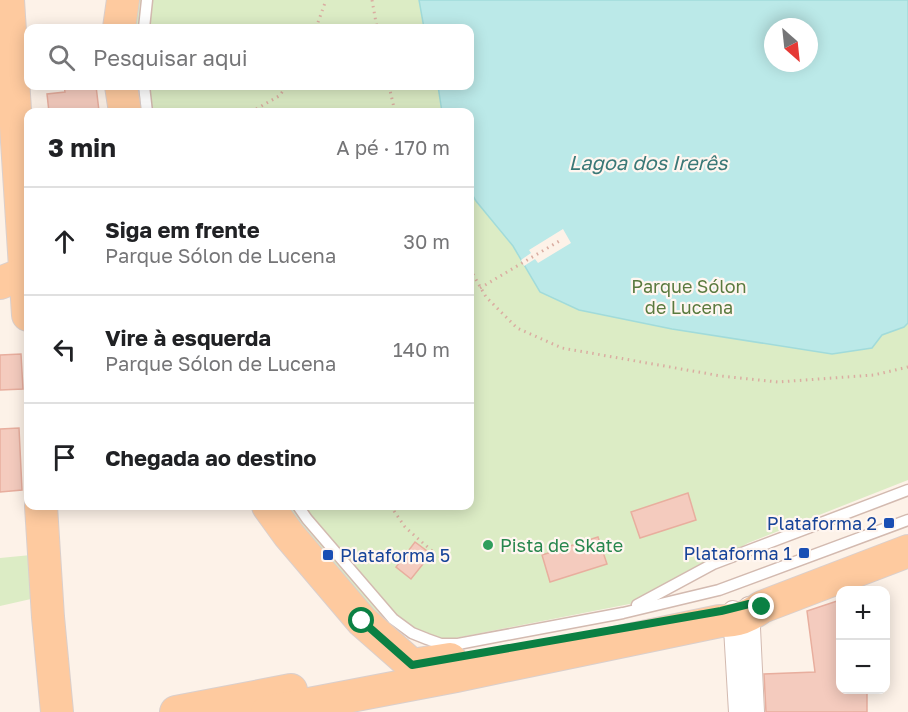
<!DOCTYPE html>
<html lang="pt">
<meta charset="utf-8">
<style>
body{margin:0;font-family:"Golos Text",sans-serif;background:#f6f6f6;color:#202124}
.controls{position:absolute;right:18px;bottom:18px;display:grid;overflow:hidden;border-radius:12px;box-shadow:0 3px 15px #0003}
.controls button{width:54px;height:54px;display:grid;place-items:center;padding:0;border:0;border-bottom:2px solid #e0e0e0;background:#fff;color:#202124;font:30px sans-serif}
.compass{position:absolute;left:764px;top:18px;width:54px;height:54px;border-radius:50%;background:#fff;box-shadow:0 3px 15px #0003;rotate:153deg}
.stop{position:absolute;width:18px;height:18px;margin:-14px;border:4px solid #0b8043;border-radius:50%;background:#fff}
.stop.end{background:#0b8043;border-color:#fff;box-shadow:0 2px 6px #0008}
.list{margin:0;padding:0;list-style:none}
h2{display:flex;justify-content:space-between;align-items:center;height:78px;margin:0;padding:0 24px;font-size:26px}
h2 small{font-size:20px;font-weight:400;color:#757577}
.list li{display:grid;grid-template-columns:39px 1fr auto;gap:18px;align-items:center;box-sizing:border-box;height:108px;padding:0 24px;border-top:2px solid #e0e0e0}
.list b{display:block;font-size:22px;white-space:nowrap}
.list p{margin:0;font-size:20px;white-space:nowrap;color:#757577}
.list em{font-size:20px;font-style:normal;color:#757577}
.icon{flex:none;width:33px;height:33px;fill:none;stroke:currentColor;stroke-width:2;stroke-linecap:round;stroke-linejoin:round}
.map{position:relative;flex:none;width:908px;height:712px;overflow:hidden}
.search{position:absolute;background:#fff;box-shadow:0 3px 15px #0003;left:24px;top:24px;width:450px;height:66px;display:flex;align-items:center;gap:15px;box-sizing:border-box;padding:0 21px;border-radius:12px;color:#757577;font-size:22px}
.panel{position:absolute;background:#fff;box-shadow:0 3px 15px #0003;left:24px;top:108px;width:450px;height:402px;border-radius:12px}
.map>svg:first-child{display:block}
.green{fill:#dcecc5;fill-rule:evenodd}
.water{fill:#bbe9e8;stroke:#a1dbda;stroke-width:1.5;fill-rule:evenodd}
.pier{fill:#fdf2e8}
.building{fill:#f4cbbe;stroke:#e8ae9e;stroke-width:1.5}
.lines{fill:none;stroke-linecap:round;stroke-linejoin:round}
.service-casing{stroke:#d3bab0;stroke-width:13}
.minor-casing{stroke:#d3bab0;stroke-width:22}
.primary-casing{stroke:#dacfcc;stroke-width:34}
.path{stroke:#daada1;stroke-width:3;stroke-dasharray:1.5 4.5;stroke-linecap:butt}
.service{stroke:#fff;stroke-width:10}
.minor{stroke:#fff;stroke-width:20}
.primary{stroke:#feca9f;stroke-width:32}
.route{stroke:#0b8043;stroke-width:8}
.transit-dot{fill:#1a4fb4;stroke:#fff6f0;stroke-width:2}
.leisure-dot{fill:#2e9e5b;stroke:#fff6f0;stroke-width:2}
.labels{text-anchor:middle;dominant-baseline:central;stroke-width:4.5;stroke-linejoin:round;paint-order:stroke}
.park-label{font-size:18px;fill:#5a7a3e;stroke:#fff6f0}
.transit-label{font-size:18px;fill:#164399;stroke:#fff6f0;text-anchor:end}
.leisure-label{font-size:18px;fill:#27864d;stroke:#fff6f0;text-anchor:start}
.water-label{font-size:20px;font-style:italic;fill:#3a7877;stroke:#fff6f0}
</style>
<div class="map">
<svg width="908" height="712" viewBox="0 0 908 712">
<rect width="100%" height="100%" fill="#fdf2e8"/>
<g class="green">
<path d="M129,0H908V480L748,543L650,600L430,643L385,623L291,523L279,506H470V112H135L131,86H470V28H125ZM773,27H809V63H773Z"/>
<polygon points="31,555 31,599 0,606 0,558"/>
</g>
<path class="water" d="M419,0H908V323L904,327L882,335L872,348L832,354L672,329L579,310L540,292L513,246L476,201L470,191V112H442L438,86H470V28H424ZM773,27H809V63H773Z"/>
<polygon class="pier" points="563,229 571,243 538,263 535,259 524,266 521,260 531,253 529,250"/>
<g class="building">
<polygon points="64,86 96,86 99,111 49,112 47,94 65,92"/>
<polygon points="21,354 23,389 0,390 0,355"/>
<polygon points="19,428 22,490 0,492 0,429"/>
<polygon points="688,493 696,520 640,538 631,512"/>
<polygon points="598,537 607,564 550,582 542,555"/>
<polygon points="415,542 431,554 411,579 396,567"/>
<polygon points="840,600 840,690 867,690 867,712 766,712 764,674 815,672 807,611"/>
</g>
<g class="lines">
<g class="service-casing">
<g id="service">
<polyline points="144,28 147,0"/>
<polyline points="144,86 147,112"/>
<polyline points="298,506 307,519 393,619 412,633 427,639 441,644 458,644 623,613 719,590 908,520"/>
<polyline points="637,605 713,564 908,490"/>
</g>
</g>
<g class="minor-casing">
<g id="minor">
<polyline points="749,607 754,712"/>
<polyline points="733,611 739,712"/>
</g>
</g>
<g class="primary-casing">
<g id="primary">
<path d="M8,0C14,105 22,210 28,315"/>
<polyline points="119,28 123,0"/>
<polyline points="121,86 125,112"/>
<polyline points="0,283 28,272"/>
<polyline points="41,506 48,617 57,712"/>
<polyline points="268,506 289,535 362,621 412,665 450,659"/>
<polyline points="176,712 291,690"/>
<path d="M267,712L456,676L720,621C737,621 748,617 762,607L908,551"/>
</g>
</g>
<g class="path">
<polyline points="372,0 377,28"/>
<polyline points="316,28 326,0"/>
<polyline points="389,86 395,112"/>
<polyline points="251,112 279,96 287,86"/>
<polyline points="470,269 486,297 517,328 562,348 721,376 778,382 874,375 908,367"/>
<polyline points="480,288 561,240"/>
<polyline points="394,511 405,527 432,551"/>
</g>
<use href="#service" class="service"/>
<use href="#minor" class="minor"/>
<use href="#primary" class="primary"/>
</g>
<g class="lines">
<polyline class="route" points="362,621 412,665 721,611 749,604 762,607"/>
</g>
<g class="transit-dot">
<rect x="883" y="517" width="12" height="12" rx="3"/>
<rect x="798" y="547" width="12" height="12" rx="3"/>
<rect x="322" y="549" width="12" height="12" rx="3"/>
</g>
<circle class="leisure-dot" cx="488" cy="545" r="6"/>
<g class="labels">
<g class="park-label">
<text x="689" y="286">Parque Sólon<tspan x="689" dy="21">de Lucena</tspan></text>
</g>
<g class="transit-label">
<text x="877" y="523">Plataforma 2</text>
<text x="792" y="553">Plataforma 1</text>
<text x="340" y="555" text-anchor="start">Plataforma 5</text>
</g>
<g class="leisure-label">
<text x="500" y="545">Pista de Skate</text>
</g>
<g class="water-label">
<text x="648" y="162">Lagoa dos Irerês</text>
</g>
</g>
</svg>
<div class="controls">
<button>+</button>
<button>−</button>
</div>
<svg class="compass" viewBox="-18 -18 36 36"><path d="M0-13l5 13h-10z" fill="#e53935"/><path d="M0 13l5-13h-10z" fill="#757577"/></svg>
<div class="stop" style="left:362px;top:621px"></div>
<div class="stop end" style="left:762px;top:607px"></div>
<div class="search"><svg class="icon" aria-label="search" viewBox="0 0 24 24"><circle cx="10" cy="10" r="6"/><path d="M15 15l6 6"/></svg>Pesquisar aqui</div>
<section class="panel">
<h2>3 min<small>A pé · 170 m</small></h2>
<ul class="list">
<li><svg class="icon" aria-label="ahead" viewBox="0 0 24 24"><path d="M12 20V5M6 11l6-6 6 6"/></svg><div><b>Siga em frente</b><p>Parque Sólon de Lucena</p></div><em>30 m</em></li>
<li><svg class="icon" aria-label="left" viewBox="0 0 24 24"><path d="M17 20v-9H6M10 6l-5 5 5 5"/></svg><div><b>Vire à esquerda</b><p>Parque Sólon de Lucena</p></div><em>140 m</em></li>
<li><svg class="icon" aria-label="arrive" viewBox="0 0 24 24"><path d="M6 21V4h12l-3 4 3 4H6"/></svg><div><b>Chegada ao destino</b></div></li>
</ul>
</section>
</div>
